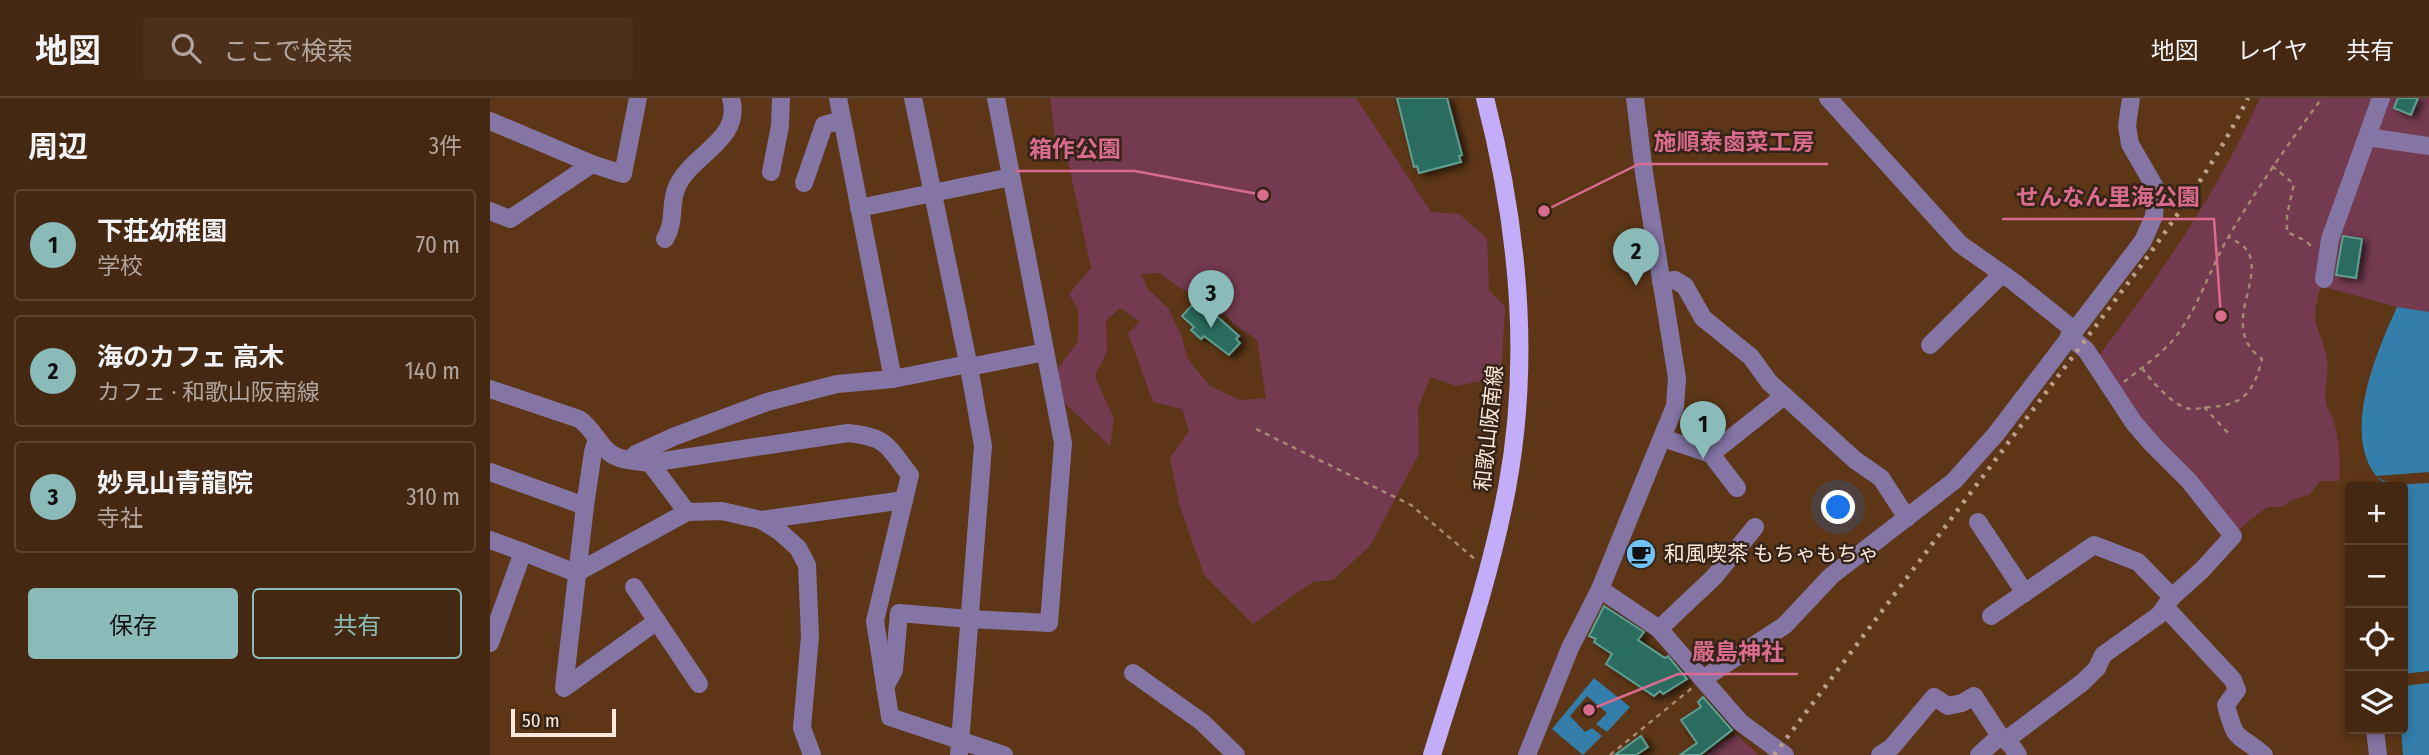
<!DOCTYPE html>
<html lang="ja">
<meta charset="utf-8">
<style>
body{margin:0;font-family:"Fira Sans Condensed","Noto Sans JP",sans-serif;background:#4c301a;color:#f1f3f6}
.controls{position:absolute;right:21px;bottom:21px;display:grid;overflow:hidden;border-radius:7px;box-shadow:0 4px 10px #0003}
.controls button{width:63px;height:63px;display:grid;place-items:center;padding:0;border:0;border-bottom:2px solid #5d4431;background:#452811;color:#f1f3f6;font:35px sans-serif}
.scale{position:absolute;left:21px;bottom:18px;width:105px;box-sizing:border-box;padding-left:7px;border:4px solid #fce9db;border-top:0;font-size:19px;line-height:24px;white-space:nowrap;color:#fce9db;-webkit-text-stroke:5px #342316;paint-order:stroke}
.you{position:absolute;left:1349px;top:410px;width:24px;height:24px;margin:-18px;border:5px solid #fff;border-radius:50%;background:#1a73e8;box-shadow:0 0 0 10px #1a73e833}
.badge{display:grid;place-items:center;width:46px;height:46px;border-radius:50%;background:#8bbbb9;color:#111;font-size:23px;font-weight:700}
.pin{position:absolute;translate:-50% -58px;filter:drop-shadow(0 2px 4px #0008)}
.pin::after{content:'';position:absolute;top:37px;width:24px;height:21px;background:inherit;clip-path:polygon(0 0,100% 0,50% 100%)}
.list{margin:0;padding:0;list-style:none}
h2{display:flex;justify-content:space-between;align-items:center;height:91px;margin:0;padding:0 28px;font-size:30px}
h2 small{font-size:23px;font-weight:400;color:#b0a69f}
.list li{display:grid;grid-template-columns:46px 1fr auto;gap:21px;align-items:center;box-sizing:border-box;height:112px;margin:0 14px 14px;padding:0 14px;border:2px solid #5d4431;border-radius:7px}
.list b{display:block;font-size:26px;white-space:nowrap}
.list p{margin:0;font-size:23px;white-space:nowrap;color:#b0a69f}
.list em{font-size:23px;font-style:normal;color:#b0a69f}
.actions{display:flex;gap:14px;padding:21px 28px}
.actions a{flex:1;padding:16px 0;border:2px solid #8bbbb9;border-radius:7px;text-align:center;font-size:24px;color:#8bbbb9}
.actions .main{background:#8bbbb9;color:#111}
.icon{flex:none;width:38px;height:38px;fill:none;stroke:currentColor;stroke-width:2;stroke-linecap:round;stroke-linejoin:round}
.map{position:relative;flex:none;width:1939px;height:657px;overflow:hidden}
header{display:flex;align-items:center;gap:42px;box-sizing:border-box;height:98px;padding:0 35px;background:#452811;border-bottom:2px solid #5d4431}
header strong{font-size:33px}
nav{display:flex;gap:38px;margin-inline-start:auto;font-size:24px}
.search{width:490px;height:63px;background:#4c301a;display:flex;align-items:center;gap:18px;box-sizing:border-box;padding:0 24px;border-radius:7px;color:#b0a69f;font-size:26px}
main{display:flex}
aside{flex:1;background:#452811}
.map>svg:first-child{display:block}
.green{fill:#743a4f;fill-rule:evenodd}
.water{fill:#337eaa}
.pier{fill:#5c3617}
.building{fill:#2b6c5f;stroke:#5e9e90;stroke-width:2;filter:url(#shadow)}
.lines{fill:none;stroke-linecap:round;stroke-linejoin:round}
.path{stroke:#a58871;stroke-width:2.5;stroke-dasharray:5 5;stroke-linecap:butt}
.minor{stroke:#8475a4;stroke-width:18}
.major{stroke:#c3acf8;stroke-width:18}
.rail{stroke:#ba9f8a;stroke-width:4.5;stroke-dasharray:3.5 7;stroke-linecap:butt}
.labels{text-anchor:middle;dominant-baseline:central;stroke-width:5;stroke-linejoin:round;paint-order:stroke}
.street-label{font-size:21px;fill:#fce9db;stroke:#342316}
.poi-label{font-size:21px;fill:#fce9db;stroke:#342316;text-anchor:start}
.leader{fill:none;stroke:#d96c8e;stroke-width:2.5}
.callout-dot{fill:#d96c8e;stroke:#342316;stroke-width:2.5}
.callout-label{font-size:23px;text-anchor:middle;font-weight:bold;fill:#d96c8e;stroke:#342316;stroke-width:5;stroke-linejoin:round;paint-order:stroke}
</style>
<header>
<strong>地図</strong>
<div class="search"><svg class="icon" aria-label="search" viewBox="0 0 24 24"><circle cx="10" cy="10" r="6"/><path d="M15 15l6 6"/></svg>ここで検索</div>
<nav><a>地図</a><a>レイヤ</a><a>共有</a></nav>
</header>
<main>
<aside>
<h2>周辺<small>3件</small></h2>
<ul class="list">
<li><span class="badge">1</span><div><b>下荘幼稚園</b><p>学校</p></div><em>70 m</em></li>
<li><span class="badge">2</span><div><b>海のカフェ 高木</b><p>カフェ · 和歌山阪南線</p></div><em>140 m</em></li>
<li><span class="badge">3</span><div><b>妙見山青龍院</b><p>寺社</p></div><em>310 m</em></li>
</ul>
<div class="actions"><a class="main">保存</a><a>共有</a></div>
</aside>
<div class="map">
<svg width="1939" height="657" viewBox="0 0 1939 657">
<defs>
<filter id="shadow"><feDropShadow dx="5" dy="3" stdDeviation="3.5" flood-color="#0009"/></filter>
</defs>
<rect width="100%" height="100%" fill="#5c3617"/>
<g class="green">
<path d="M560,0H866L941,114L969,116L997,140L999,192L1015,209L1011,279L966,288L940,279L928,311L929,356L880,448L843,482L823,484L763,526L714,477L689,406L680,360L699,333L692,311L663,304L638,235L650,224L630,210L616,223L617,254L605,278L624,321L620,348L563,294L569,269L588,243V212L579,196L601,170L573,40L565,39ZM669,175L690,190L722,202L743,225L767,242L776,300L750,302L720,288L697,260L692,239L678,210L658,191L651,176Z"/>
<path d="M1770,0H1939V214L1907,209L1831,188C1818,229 1830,225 1837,261C1840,276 1832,294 1837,309C1839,314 1843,318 1844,324C1849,342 1851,364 1849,383H1830L1819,397L1803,402L1791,409H1777L1747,433L1658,332L1608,259C1670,177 1728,94 1770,0Z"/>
<polygon points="1247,637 1269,657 1216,657 1229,645"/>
</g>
<g class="water">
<path d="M1907,209L1939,214V657H1913L1911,631L1913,389C1901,389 1889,384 1882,372C1855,327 1887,253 1907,209Z"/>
<polygon points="1104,580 1140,609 1117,634 1106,626 1117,615 1097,598 1080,618 1095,634 1102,630 1112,638 1093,657 1062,631"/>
</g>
<g class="pier">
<polygon points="1939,374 1939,385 1901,387 1886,378"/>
<polygon points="1939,573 1939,585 1913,588 1913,576"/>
</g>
<g class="building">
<polygon points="907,0 957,0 972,57 969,58 971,64 929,75 927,68 924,69"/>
<polygon points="1908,0 1928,0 1921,17 1904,10"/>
<polygon points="1853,138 1872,141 1866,180 1846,177"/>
<polygon points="705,204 709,207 711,204 749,238 746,241 750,245 739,257 714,238 711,241 701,232 704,229 692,218"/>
<polygon points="1114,508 1154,534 1148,542 1175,560 1178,558 1197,581 1173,596 1170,593 1164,598 1116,566 1122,556 1104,544 1106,541 1099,538"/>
<polygon points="1213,599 1242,632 1210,657 1190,657 1207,645 1191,622 1211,609 1208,604"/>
<polygon points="1151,638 1158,649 1146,657 1125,657"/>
</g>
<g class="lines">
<g class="path">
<polyline points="1782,68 1804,86 1797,117 1797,134 1816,143 1823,150"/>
<path d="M1652,270C1661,283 1685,310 1701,311C1706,312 1713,309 1718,309C1754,308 1764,293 1772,261C1728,229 1776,182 1757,152C1753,147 1744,142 1739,139"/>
<path d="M1634,284C1650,271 1669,258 1683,242C1708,212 1719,172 1739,138C1767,90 1799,45 1832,0"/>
<polyline points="1714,309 1738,335"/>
<polyline points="766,331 921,407 986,462"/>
<polyline points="1120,657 1202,590"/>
</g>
<g class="minor">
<polyline points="348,0 403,281"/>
<polyline points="423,0 479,269 493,348 469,657"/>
<polyline points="1338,0 1470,146 1524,184 1584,232"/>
<polyline points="0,23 102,66"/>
<polyline points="1877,39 1939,48"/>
<polyline points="281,74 290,28 291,0"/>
<polyline points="314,85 334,27 352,22"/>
<polyline points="369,110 521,79"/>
<polyline points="0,113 20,121 102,66 133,76 148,0"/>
<path d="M175,141C186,123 179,106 187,89C201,56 253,42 241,0"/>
<polyline points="1834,181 1840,141 1891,0"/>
<polyline points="1171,184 1185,182 1195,188 1213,220 1261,259 1279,284 1365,362 1391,380 1417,420"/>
<polyline points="1440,247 1512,176"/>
<polyline points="479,269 555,254"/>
<path d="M0,291L89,321C103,330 107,345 120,355C130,363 148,363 160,365L358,335C398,339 397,348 420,377L385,523L400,619L514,657"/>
<polyline points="1173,340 1221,356 1247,390"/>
<polyline points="107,341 103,354 95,408 74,590 167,523"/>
<polyline points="1221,356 1294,298"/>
<polyline points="139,362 146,356 183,339 277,304 347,286 403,281 478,266"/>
<polyline points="160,365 197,414"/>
<polyline points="0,374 95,408"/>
<polyline points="271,422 414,402"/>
<polyline points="1488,424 1535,495"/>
<polyline points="0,442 33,454"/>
<polyline points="144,489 209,586"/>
<polyline points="1110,491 1169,531 1250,624 1295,657"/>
<path d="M1675,509L1743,582L1747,592L1736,607C1746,646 1747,634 1774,657"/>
<polyline points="1501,518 1604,447 1648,464 1682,499"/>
<polyline points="1169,531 1224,479 1265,429"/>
<polyline points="0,545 33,454 86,475 197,414 232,413 271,422 289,433 308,450 317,467 320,538 312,630 322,657"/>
<polyline points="643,575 712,624 746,657"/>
<polyline points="1213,581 1295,527 1341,478 1464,383 1506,336 1653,143 1664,118 1666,91 1640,46 1637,28 1641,0"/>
<polyline points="395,589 404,572 409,515 480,521 559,525 573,345 506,0"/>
<polyline points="1885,631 1888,657"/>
<polyline points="1516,642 1593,584 1607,570 1613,557 1669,517 1682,499 1712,472 1743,438 1699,383 1663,347 1644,325 1596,252 1579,238"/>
<polyline points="1037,657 1080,550 1110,491 1185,308 1187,280 1154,75 1145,0"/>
<polyline points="1390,657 1402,649 1444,599 1458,608 1472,605 1484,598 1510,638 1521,647 1528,657"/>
<polyline points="1489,657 1510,638"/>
</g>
<path class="major" d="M942,657C969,569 1000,481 1017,390C1041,261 1028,127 995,0"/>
<path class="rail" d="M1284,657L1650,169C1690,114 1728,60 1758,0"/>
</g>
<defs>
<g id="cafe-disc" transform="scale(1.575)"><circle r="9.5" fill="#70c1f4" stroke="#342316"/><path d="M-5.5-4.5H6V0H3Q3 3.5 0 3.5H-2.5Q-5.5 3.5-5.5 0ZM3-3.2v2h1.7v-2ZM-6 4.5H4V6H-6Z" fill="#111"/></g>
</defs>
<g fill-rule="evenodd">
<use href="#cafe-disc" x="1151" y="456"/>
</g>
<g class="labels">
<g class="street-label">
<text transform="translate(999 330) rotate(-84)">和歌山阪南線</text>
</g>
<g class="poi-label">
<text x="1174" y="456">和風喫茶 もちゃもちゃ</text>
</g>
</g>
<path class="leader" d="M1054 113L1149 66H1338M773 97L645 73H525M1731 218L1724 121H1512M1099 612L1188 576H1308"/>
<g class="callout-dot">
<circle cx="1054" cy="113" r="7"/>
<circle cx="773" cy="97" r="7"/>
<circle cx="1731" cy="218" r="7"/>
<circle cx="1099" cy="612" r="7"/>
</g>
<g class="callout-label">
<text x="1244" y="52">施順泰鹵菜工房</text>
<text x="585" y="59">箱作公園</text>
<text x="1618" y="107">せんなん里海公園</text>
<text x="1248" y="562">嚴島神社</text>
</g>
</svg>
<div class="controls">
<button>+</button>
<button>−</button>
<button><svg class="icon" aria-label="locate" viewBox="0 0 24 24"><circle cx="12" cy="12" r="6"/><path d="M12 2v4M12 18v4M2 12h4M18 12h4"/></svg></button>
<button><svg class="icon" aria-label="layers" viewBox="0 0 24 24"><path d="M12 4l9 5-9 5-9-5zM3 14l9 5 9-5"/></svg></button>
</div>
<div class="scale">50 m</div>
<div class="you"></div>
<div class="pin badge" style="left:1213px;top:361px">1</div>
<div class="pin badge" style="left:1146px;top:188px">2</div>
<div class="pin badge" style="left:721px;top:230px">3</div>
</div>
</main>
